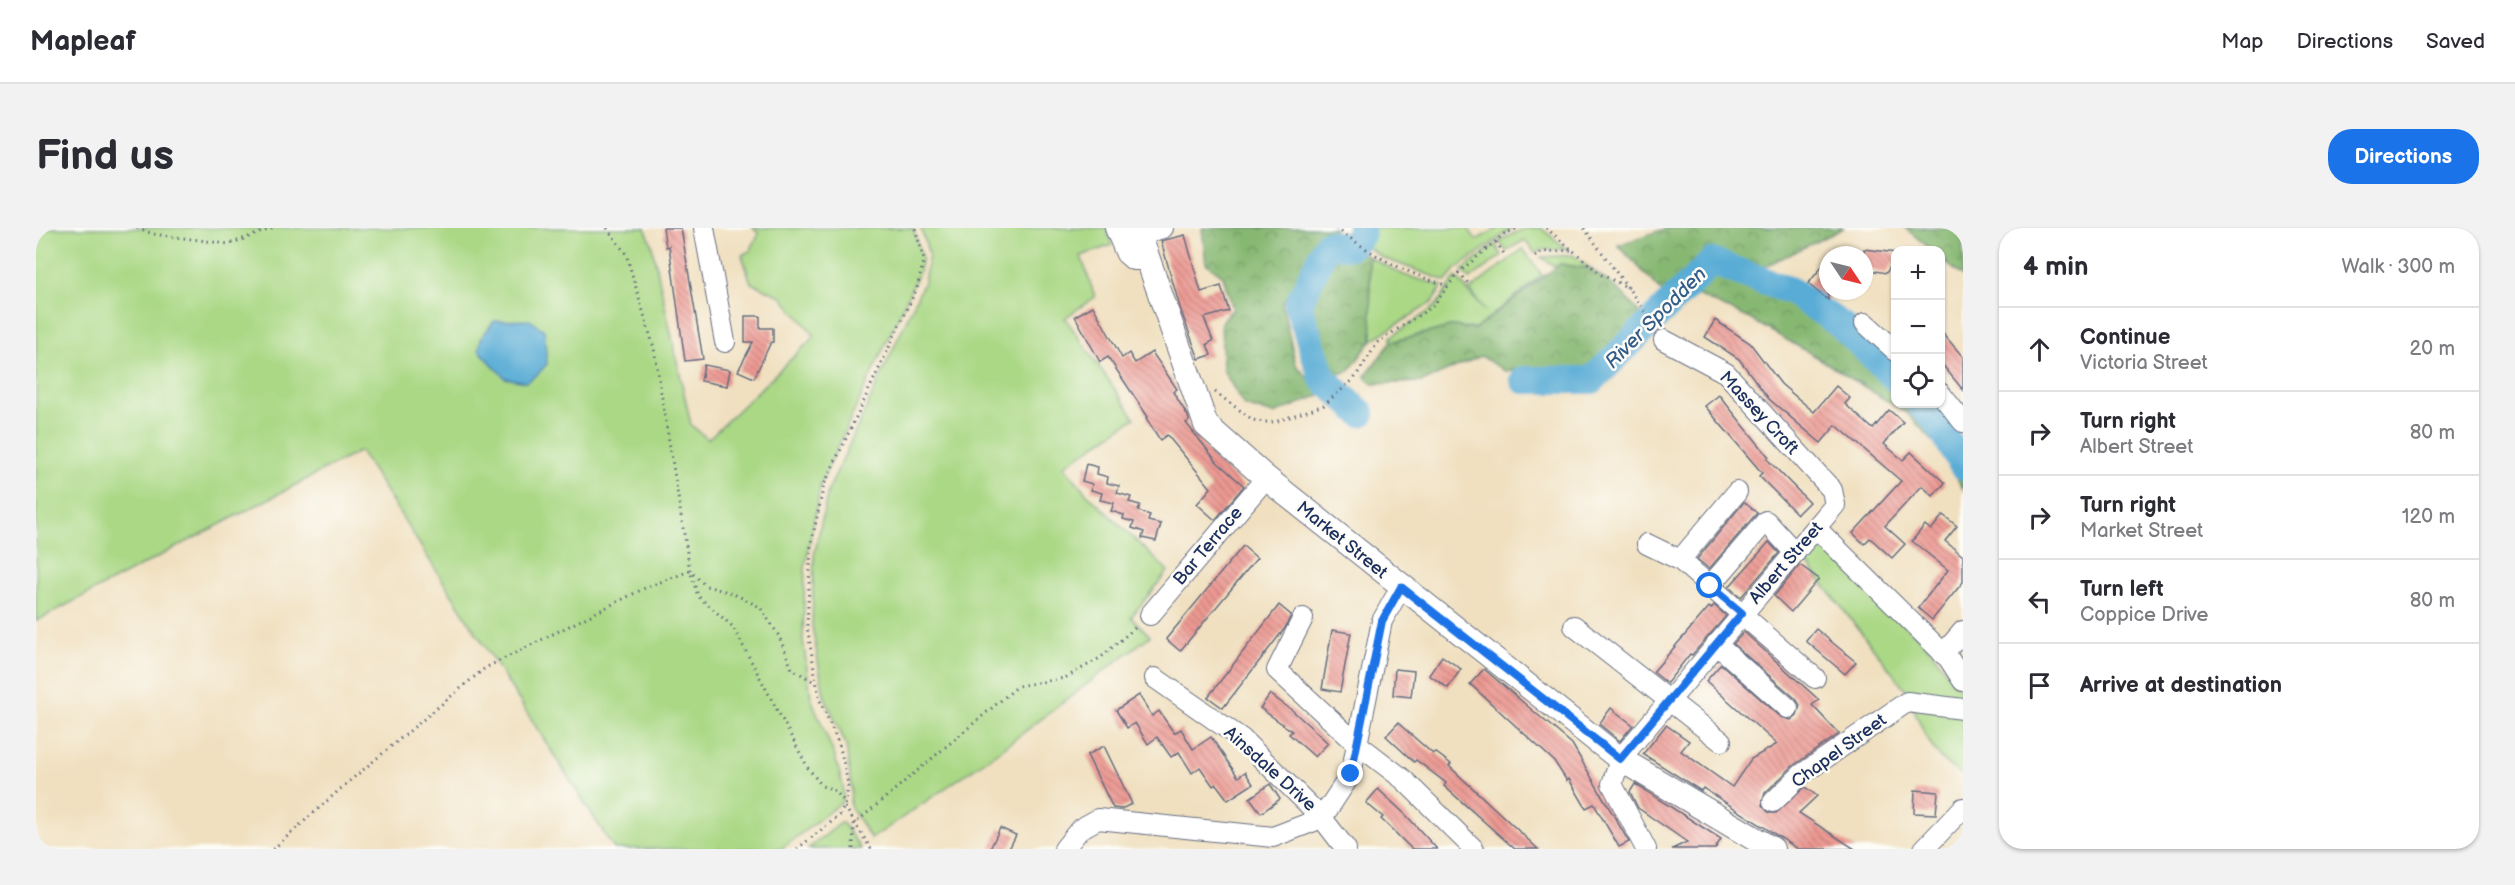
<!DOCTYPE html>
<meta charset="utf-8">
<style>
body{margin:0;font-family:"Balsamiq Sans",sans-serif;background:#f2f2f3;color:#2b2b33}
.controls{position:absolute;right:18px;top:18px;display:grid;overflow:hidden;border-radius:12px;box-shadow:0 2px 4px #0004}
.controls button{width:54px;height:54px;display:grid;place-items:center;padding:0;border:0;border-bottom:2px solid #e1e1e2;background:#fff;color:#2b2b33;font:30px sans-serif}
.compass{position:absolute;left:1783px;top:18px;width:54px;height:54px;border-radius:50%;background:#fff;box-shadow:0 2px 4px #0004;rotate:125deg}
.stop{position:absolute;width:18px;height:18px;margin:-14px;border:4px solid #1a73e8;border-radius:50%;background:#fff}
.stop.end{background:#1a73e8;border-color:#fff;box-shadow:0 2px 6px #0008}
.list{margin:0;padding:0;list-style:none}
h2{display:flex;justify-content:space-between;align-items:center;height:78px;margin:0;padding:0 24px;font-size:26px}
h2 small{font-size:20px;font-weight:400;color:#7c7c81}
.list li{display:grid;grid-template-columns:39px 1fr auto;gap:18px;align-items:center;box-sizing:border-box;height:84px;padding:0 24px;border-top:2px solid #e1e1e2}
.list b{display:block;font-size:22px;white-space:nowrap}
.list p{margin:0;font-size:20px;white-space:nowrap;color:#7c7c81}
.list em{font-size:20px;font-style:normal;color:#7c7c81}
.icon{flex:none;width:33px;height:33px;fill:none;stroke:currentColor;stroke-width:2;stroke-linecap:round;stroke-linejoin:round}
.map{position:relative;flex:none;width:1927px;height:621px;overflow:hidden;border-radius:24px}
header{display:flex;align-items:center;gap:36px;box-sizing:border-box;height:84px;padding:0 30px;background:#fff;border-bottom:2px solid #e1e1e2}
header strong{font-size:28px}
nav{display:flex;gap:33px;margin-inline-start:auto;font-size:21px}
.intro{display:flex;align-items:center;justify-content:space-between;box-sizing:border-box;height:144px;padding:0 36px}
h1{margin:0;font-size:42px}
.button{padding:15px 27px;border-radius:24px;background:#1a73e8;color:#fff;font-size:21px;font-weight:700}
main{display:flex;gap:36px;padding:0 36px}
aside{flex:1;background:#fff;border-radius:24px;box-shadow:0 2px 4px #0004}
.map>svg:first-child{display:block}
.grass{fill:#aad885;stroke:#628472;stroke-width:1.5}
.forest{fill:url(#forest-crowns);stroke:#517468;stroke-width:1.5}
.water{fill:#59acd5;stroke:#3a6e9a;stroke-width:1.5}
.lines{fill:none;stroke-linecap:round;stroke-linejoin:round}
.river{stroke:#59acd5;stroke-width:28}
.building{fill:url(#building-back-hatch)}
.minor-casing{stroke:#666d80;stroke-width:22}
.major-casing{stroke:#666d80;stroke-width:26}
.path{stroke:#666d80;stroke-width:3;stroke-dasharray:1.5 4.5;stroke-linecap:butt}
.minor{stroke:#fff;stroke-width:20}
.major{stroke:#fff;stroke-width:24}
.route{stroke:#1a73e8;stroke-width:8}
.labels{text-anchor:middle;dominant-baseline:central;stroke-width:5;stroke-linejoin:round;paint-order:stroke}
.street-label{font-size:18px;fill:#1b2f5e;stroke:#fdfcf7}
.water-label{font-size:20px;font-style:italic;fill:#315b88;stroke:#fdfcf7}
</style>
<header>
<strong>Mapleaf</strong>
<nav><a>Map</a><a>Directions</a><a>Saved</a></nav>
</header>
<div class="intro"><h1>Find us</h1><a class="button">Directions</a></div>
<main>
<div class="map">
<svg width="1927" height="621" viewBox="0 0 1927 621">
<defs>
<pattern id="forest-crowns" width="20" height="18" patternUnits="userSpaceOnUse" patternTransform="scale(1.5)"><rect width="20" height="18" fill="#87b872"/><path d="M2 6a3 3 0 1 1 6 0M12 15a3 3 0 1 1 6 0" fill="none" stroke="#6e9661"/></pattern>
<pattern id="building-back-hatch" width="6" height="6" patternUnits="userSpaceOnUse" patternTransform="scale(1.5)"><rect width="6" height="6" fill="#ed9992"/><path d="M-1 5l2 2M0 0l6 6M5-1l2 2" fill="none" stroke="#bf7d7a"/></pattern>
</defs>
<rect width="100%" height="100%" fill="#fdfcf7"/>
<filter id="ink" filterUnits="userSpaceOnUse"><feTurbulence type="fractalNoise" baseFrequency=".0167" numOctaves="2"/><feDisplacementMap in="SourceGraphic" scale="12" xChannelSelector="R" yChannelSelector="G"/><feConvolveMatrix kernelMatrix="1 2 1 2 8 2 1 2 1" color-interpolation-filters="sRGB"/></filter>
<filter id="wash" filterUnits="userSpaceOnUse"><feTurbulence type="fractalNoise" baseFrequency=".008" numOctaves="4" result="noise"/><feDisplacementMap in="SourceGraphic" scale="24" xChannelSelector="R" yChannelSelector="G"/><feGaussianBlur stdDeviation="1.35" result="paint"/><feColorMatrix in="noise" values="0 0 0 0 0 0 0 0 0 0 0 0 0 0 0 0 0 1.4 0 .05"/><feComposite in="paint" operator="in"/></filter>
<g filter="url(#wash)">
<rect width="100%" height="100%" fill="#f0e0c0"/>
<g class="grass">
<polygon points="0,0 609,0 615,14 655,197 672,211 779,108 745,68 715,55 706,27 714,23 723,6 717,0 877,0 886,30 883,44 785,255 769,339 767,412 775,470 799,529 807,558 807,573 745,621 578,621 324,223 0,393"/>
<polygon points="885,0 1070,0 1076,17 1045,28 1059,69 1029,90 1099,190 1028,238 1051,266 1132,343 1095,389 1114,408 962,524 835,611 814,578 815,557 810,517 788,467 776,398 778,328 792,263 888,54 893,27"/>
<polygon points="1335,0 1432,0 1440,12 1462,0 1477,0 1420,41 1410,53 1347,30 1327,16"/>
<polygon points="1489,0 1505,0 1531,21 1506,22 1499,25 1489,12 1470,23 1463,13"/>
<polygon points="1459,16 1466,27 1434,51 1426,43"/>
<polygon points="1487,21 1506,47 1439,101 1418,98 1355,114 1355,109 1400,78 1420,49 1449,83 1434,62"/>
<polygon points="1537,27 1555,41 1524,36 1520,39 1505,29"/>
<polygon points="1333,29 1368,47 1406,58 1397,74 1336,112"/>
<polygon points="1786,321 1791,322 1894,421 1927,466 1927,473 1873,466 1771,335"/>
<path d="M1877,479L1927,488V547C1897,531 1890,509 1877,479Z"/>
<polygon points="806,594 825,621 772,621"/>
</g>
<g class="forest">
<polygon points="1166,0 1298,0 1300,6 1287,14 1246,76 1260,137 1287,166 1238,186 1208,178 1187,142 1185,94 1197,81 1187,48 1170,35"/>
<polygon points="1631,0 1808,0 1721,42 1677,25 1630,68 1582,17"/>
<polygon points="1869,0 1927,0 1927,49 1905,30 1904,22 1896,22"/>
<polygon points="1293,22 1322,23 1333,29 1336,112 1313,143 1295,148 1274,79"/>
<polygon points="1524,36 1555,41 1583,62 1609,91 1559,138 1469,143 1445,128 1386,154 1337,156 1329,148 1355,114 1418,98 1439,101"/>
<path d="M1679,40L1751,68L1802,101L1859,158L1860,176H1877C1899,197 1927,230 1927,261L1904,221L1872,186L1781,129L1712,90L1661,67L1642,84L1639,78Z"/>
</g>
<polygon class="water" points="494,92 508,102 511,136 502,146 490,154 469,150 443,122 445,110 458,93"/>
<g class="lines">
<g class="river">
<polyline points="1488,152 1556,152 1676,34 1755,63 1805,97 1860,151"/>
<polyline points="1884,176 1900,192 1927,238"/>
<polyline points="1325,185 1287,151 1262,77 1291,16 1314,18 1325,7 1325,0"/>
</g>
</g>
<g id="blocks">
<g class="building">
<polygon points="627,0 645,0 667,131 649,133 633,18 630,19"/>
<polygon points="1149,7 1165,64 1185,58 1193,83 1168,90 1177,113 1171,116 1175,127 1163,131 1145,83 1125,13"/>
<polygon points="1828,21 1860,25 1860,31 1850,45 1828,41"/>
<polygon points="1792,31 1792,72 1772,56"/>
<polygon points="1057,78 1086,130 1093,125 1099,135 1116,124 1141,161 1137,164 1152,188 1153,193 1150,195 1181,234 1208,258 1179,292 1161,276 1175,260 1131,207 1124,212 1110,190 1112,189 1072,129 1064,134 1039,88"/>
<polygon points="709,88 724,88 724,100 737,100 737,114 735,114 718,150 702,143 717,114 709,114"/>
<polygon points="1679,92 1714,115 1745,156 1778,184 1800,158 1814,170 1809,176 1837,201 1853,182 1867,194 1848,216 1867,232 1875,224 1909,255 1897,268 1886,258 1849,298 1869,316 1856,330 1834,310 1828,316 1817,305 1865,253 1800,197 1785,215 1733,171 1703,131 1669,109"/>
<polygon points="1905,103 1927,129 1927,162 1905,135"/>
<polygon points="668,137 694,142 691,158 665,153"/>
<polygon points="1683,167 1733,229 1731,231 1773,274 1761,286 1723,248 1726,245 1669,178"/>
<polygon points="1050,236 1062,239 1061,246 1072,249 1071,255 1083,258 1081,265 1095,269 1093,274 1104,277 1102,283 1114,287 1112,293 1125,296 1120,313 1106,310 1108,304 1096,300 1098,294 1087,291 1088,287 1075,283 1078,275 1064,272 1066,265 1055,262 1056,256 1046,253"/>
<polygon points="1708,274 1721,285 1673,341 1661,331"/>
<polygon points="1907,287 1921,298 1909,313 1927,328 1927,354 1896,392 1882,380 1912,342 1876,313 1889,297 1895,302"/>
<polygon points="1733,314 1743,325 1705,369 1693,359"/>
<polygon points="1207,318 1221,330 1144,423 1130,411"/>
<polygon points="1764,337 1783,351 1755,384 1738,368"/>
<polygon points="1243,377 1255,387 1249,400 1187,480 1172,469"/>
<polygon points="1678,377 1690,388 1656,427 1654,426 1631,455 1617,444 1673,379 1675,381"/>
<polygon points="1780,401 1820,434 1809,446 1770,413"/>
<polygon points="1296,402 1315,405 1304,464 1286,461"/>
<polygon points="1708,404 1783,472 1776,477 1803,506 1758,537 1729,565 1726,577 1733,585 1740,585 1769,559 1781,568 1763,585 1819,621 1762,621 1667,560 1665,563 1607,526 1630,497 1653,513 1645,523 1696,559 1715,531 1741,516 1670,453 1685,436 1745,489 1755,492 1761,487 1764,477 1760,471 1697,416"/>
<polygon points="1406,428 1425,441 1412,460 1393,447"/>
<polygon points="1359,441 1378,443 1375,469 1357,467"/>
<polygon points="1448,441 1536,516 1593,614 1583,619 1558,576 1550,580 1533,551 1531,553 1518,533 1434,456"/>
<polygon points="1234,466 1257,483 1292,515 1279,529 1253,506 1256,503 1224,480"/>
<polygon points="1103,467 1116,488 1123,483 1138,505 1145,501 1157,521 1175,509 1202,549 1209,544 1217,556 1192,572 1180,556 1177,558 1164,539 1156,545 1143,524 1135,529 1121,509 1112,516 1099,495 1091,500 1080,482"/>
<polygon points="1575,480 1597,497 1584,513 1563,496"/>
<polygon points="1362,495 1397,526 1399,524 1415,536 1413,538 1502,621 1479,621 1408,558 1410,555 1380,532 1378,534 1350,508"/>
<polygon points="1068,518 1096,576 1085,581 1077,580 1051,527"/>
<polygon points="1234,556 1244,571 1225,585 1214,570"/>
<polygon points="1599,556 1685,611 1679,621 1636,621 1651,614 1602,580 1594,564"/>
<polygon points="1342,561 1369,586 1401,621 1376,621 1345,591 1347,589 1330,575"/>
<polygon points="1879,562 1902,564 1900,586 1878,585"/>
<polygon points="964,600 980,607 973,621 954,621"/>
</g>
</g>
</g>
<g filter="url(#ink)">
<use href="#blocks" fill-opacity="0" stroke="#666d80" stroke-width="1.5"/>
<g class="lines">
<g class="minor-casing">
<g id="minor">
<polyline points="668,0 689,114"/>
<polyline points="1079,0 1090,26 1097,32 1113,32"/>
<polyline points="1104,7 1127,0"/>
<polyline points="1829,95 1860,123"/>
<polyline points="1904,165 1927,194"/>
<polyline points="1781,301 1913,431 1927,453"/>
<polyline points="1611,316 1644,332 1779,450"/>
<polyline points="1644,332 1701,264"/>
<polyline points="1674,358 1730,293 1759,325"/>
<polyline points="1114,387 1230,250"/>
<polyline points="1267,390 1241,442 1320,515 1367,551 1438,621"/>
<polyline points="1538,398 1685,513"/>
<polyline points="1680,416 1752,480"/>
<polyline points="1907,426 1927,403"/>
<polyline points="1119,450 1206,511 1286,590 1310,621"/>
<polyline points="1737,574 1766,546 1871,474 1927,481"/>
<polyline points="1028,621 1044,601 1062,591 1237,609 1286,590 1315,546 1346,393 1365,359"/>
<polyline points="1610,621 1576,556 1584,531 1799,277 1796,262 1690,145 1628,112"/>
<polyline points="1888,621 1927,580"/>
</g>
</g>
<g class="major-casing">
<polyline id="major" points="1101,0 1170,197 1230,250 1584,531 1736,621"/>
</g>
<g class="path">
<polyline points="101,0 117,6 193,16 238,0"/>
<polyline points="571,0 590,26 618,120 654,343 662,368 697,399 772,540 786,558 799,563 810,575"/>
<path d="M1300,0C1341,30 1363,42 1412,58"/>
<polyline points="1510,0 1566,47 1593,60"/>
<polyline points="1548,0 1619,97"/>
<polyline points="1460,14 1469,27"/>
<polyline points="1499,29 1506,24 1536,22"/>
<polyline points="1422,45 1433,56"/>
<polyline points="1179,164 1217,192 1227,194 1239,194 1288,177 1318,151 1342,114 1397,78 1422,45 1468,6 1482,0"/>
<polyline points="809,579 835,621"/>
<polyline points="237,621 310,556 449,440 611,359 654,343 670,358 696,365 724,379 743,408 756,441 780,455"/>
<polyline points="761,621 804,587 810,575 812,556 804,519 783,470 771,398 775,316 788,257 881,60 888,32 879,0"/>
<polyline points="817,621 818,596 982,458 1029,450 1064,430 1101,398"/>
</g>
<use href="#minor" class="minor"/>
<use href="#major" class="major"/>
</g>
</g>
<g class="lines" filter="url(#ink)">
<polyline class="route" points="1315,546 1346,393 1365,359 1584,531 1706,385 1674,358"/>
</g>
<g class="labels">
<g class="street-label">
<text transform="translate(1723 185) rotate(47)">Massey Croft</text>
<text transform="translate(1306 312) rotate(39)">Market Street</text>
<text transform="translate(1172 318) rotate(-50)">Bar Terrace</text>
<text transform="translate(1750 335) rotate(-49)">Albert Street</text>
<text transform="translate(1803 523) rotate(-36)">Chapel Street</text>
<text transform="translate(1234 541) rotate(42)">Ainsdale Drive</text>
</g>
<g class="water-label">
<text transform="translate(1620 90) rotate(-45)">River Spodden</text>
</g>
</g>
</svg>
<div class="controls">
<button>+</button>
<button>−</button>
<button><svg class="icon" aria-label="locate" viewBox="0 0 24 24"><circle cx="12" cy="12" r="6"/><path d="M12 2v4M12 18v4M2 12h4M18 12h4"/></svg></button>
</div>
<svg class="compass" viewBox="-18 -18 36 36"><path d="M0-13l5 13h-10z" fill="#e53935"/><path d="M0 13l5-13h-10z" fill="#7c7c81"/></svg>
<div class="stop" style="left:1674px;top:358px"></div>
<div class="stop end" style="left:1315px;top:546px"></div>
</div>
<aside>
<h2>4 min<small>Walk · 300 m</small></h2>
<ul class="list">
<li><svg class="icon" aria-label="ahead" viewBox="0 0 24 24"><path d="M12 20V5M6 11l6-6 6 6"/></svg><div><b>Continue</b><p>Victoria Street</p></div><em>20 m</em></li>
<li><svg class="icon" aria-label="right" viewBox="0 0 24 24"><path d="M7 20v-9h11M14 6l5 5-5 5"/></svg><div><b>Turn right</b><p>Albert Street</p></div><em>80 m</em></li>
<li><svg class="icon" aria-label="right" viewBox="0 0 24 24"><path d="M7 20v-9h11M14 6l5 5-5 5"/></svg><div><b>Turn right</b><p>Market Street</p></div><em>120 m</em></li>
<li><svg class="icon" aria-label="left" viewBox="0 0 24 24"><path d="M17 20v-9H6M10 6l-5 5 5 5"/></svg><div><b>Turn left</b><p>Coppice Drive</p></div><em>80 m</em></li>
<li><svg class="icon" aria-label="arrive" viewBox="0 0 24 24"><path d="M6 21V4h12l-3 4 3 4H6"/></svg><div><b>Arrive at destination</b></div></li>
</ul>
</aside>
</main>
